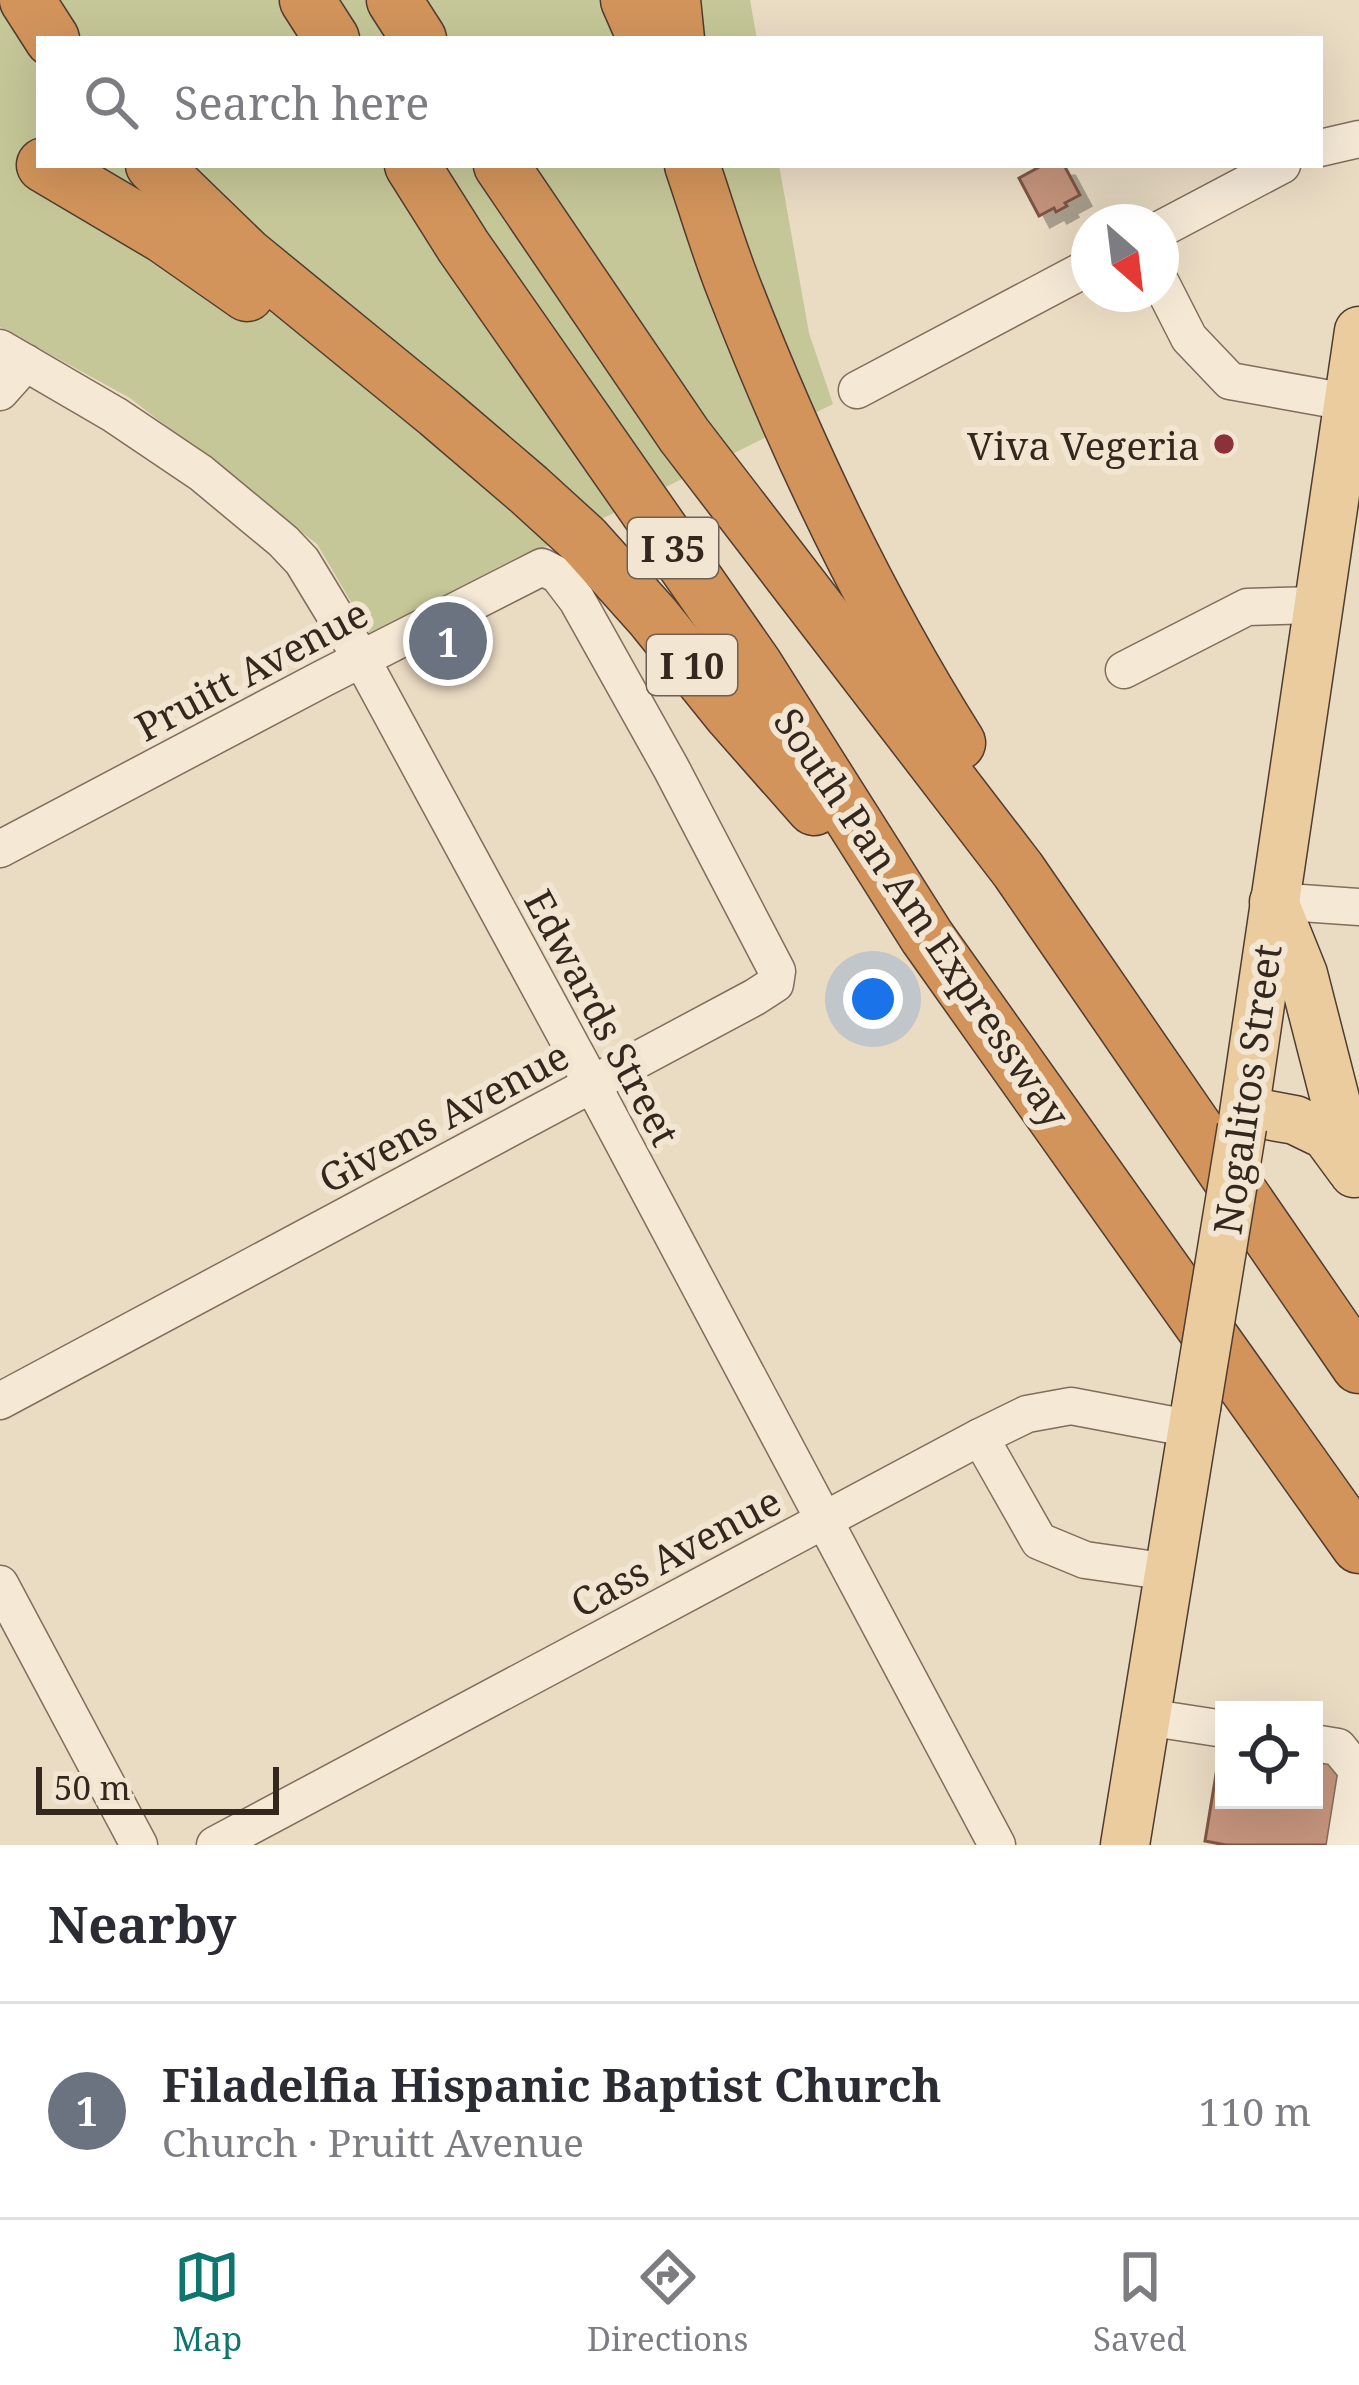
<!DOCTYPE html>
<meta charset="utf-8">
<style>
body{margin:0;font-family:"Noto Serif",serif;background:#f2f2f3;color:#2b2b33}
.controls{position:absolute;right:36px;bottom:36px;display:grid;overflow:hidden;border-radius:0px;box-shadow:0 12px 48px #0002}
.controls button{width:108px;height:108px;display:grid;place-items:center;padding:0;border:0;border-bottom:3px solid #e1e1e2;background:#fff;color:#2b2b33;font:60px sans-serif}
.compass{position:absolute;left:1071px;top:204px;width:108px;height:108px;border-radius:50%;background:#fff;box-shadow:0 12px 48px #0002;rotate:152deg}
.scale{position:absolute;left:36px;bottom:30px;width:243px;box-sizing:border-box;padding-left:12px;border:6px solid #34271e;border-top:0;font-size:33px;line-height:42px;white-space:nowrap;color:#34271e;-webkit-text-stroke:9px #f2e6d2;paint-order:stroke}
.you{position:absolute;left:873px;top:999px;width:42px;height:42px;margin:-30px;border:9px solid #fff;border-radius:50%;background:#1a73e8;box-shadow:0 0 0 18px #1a73e833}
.badge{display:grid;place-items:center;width:78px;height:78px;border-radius:50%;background:#0f766e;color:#fff;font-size:39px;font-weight:700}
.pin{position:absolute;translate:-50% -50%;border:6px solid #fff;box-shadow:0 3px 12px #0006}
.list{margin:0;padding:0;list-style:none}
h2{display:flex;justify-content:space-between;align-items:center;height:156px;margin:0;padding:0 48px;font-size:51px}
h2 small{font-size:39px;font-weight:400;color:#7c7c81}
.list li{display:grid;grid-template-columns:78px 1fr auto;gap:36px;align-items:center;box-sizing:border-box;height:216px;padding:0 48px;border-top:3px solid #e1e1e2}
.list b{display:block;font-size:45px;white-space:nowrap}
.list p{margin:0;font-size:39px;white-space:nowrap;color:#7c7c81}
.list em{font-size:39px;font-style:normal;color:#7c7c81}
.icon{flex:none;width:66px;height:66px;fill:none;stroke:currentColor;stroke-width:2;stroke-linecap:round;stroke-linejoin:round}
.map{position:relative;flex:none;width:1359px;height:1845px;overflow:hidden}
.search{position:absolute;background:#fff;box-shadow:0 12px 48px #0002;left:36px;right:36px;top:36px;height:132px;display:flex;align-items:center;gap:30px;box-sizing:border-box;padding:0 42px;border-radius:0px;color:#7c7c81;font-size:45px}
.sheet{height:372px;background:#fff}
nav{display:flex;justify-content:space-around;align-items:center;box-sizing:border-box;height:168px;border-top:3px solid #e1e1e2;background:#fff;font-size:33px;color:#7c7c81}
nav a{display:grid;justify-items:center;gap:6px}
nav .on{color:#0f766e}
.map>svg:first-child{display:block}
.green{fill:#c5c798}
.building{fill:#c5947c;stroke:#7f5644;stroke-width:3;filter:url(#shadow)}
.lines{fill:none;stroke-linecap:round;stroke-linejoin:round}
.minor-casing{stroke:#826d5c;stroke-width:39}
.major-casing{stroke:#503c30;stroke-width:51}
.highway-casing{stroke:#503c30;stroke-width:57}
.minor{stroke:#f5e9d6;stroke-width:36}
.major{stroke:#eacc9e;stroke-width:48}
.highway{stroke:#d2945b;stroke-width:54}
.major-bridge-casing{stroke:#503c30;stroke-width:51;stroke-linecap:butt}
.major-bridge{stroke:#eacc9e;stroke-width:48}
.poi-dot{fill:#8c3139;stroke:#f2e6d2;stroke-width:4.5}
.labels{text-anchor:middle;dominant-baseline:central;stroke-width:12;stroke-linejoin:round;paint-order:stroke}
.shield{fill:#f2e6d2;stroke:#6d6054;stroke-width:3}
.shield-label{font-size:36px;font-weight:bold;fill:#34271e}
.poi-label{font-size:39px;fill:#34271e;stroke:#f2e6d2;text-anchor:end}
.street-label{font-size:39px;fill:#34271e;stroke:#f2e6d2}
</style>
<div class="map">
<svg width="1359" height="1845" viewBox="0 0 1359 1845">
<defs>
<filter id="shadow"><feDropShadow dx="11" dy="11" stdDeviation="0" flood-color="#0004"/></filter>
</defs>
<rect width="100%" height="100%" fill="#eadbc3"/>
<polygon class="green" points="0,0 750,0 757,39 39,39 39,165 779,165 809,333 833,404 370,634 317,544 130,398 0,327"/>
<g class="building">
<polygon points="1043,165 1064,165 1080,195 1065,203 1067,206 1056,212 1054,208 1039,216 1019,178"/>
<polygon points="1221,1744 1224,1744 1224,1800 1314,1800 1314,1759 1342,1764 1329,1845 1226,1845 1205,1841"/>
</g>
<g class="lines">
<g class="minor-casing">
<g id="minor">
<polyline points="1320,148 1359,139"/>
<polyline points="1161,229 1282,165"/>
<polyline points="1161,283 1189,338 1230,381 1347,402 1359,399"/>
<polyline points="0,348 115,415 201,473 283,541 302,561 361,658 592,1084 997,1845"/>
<polyline points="857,390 1089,267"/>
<polyline points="0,392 26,363"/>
<polyline points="1124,670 1247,607 1317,605"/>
<polyline points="0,849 322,679 542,567 558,575 577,600 671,768 777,971 775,984 755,997 0,1401"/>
<polyline points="1273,901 1359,907"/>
<polyline points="980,1437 1039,1541 1085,1560 1170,1572"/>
<polyline points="0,1584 139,1845"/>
<polyline points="1146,1717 1224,1729"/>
<polyline points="1314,1743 1338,1747 1357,1770 1345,1845"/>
<polyline points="215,1845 980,1437 1027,1414 1071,1406 1193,1429"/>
</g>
</g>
<g class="major-casing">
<g id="major">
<polyline points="1274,902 1303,974 1354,1173"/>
<polyline points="1245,1111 1295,1120 1326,1135 1351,1169"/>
<polyline points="1242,1127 1359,331"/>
<polyline points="1125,1845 1196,1408"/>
</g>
</g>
<g class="highway-casing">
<g id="highway">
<polyline points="27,0 52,39"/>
<polyline points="307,0 332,39"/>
<polyline points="394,0 419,39"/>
<polyline points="628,0 645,39"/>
<polyline points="673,0 677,39"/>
<polyline points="44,165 164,236 247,294"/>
<polyline points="153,165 246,255 438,412 528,489 584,540 653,617 732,715 814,808"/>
<polyline points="412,165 463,246 755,665 927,937 1359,1546"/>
<polyline points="501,165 684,435 1018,870 1359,1366"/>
<path d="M692,165C706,206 718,247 734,288C795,445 868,600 958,743"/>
</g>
</g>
<use href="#minor" class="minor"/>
<use href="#major" class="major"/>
<use href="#highway" class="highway"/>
<g class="major-bridge-casing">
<polyline id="major-bridge" points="1196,1408 1242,1127"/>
</g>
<use href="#major-bridge" class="major-bridge"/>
</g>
<circle class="poi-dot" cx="1224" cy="444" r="12"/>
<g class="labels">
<g class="shield">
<rect x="628" y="518" width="90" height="60" rx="9"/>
<rect x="647" y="635" width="90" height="60" rx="9"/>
</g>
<g class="shield-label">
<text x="673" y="548">I 35</text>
<text x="692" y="665">I 10</text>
</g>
<g class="poi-label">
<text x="1200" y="444">Viva Vegeria</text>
</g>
<g class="street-label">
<text transform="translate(251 669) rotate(-28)">Pruitt Avenue</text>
<text transform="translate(923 917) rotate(56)">South Pan Am Expressway</text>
<text transform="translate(603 1017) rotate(62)">Edwards Street</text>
<text transform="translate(1246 1089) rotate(-82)">Nogalitos Street</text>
<text transform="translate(443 1116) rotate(-28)">Givens Avenue</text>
<text transform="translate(675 1551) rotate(-28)">Cass Avenue</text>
</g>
</g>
</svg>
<div class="controls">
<button><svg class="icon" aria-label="locate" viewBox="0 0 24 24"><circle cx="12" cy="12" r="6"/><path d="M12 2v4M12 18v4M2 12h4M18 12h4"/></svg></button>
</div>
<svg class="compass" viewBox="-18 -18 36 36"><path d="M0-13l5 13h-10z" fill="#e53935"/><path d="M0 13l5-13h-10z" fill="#7c7c81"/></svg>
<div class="scale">50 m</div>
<div class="you"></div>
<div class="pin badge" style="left:448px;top:641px;background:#6b7280">1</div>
<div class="search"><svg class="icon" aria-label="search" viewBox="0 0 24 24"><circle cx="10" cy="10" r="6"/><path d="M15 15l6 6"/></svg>Search here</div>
</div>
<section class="sheet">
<h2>Nearby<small></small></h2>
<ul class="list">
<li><span class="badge" style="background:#6b7280">1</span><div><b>Filadelfia Hispanic Baptist Church</b><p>Church · Pruitt Avenue</p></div><em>110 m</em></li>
</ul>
</section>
<nav>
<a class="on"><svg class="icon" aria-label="map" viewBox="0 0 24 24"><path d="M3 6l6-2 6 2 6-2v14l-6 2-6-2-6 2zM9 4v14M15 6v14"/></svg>Map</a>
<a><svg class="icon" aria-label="directions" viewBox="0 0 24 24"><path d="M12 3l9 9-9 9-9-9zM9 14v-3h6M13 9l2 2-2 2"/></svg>Directions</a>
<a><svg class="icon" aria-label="saved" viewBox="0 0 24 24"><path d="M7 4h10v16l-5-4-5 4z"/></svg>Saved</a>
</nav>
